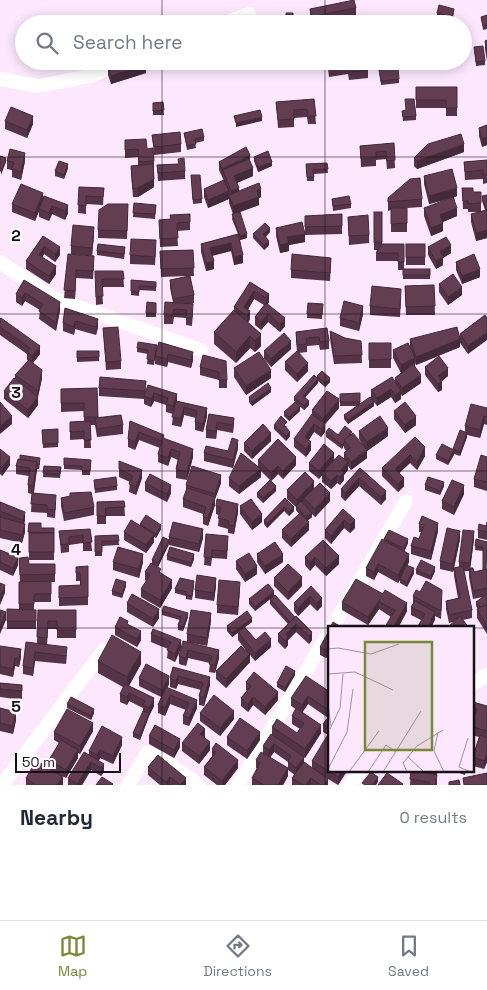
<!DOCTYPE html>
<style>
body{margin:0;font-family:"Space Grotesk",sans-serif;background:#f2f2f3;color:#1f2937}
.scale{position:absolute;left:15px;bottom:12px;width:106px;box-sizing:border-box;padding-left:5px;border:2px solid #171017;border-top:0;font-size:14px;line-height:18px;white-space:nowrap;color:#171017;-webkit-text-stroke:4px #fffbff;paint-order:stroke}
.list{margin:0;padding:0;list-style:none}
h2{display:flex;justify-content:space-between;align-items:center;height:65px;margin:0;padding:0 20px;font-size:21px}
h2 small{font-size:16px;font-weight:400;color:#747a83}
.icon{flex:none;width:28px;height:28px;fill:none;stroke:currentColor;stroke-width:2;stroke-linecap:round;stroke-linejoin:round}
.map{position:relative;flex:none;width:487px;height:785px;overflow:hidden}
.search{position:absolute;background:#fff;box-shadow:0 2px 12px #0003;left:15px;right:15px;top:15px;height:55px;display:flex;align-items:center;gap:12px;box-sizing:border-box;padding:0 18px;border-radius:28px;color:#747a83;font-size:19px}
.sheet{height:135px;background:#fff}
nav{display:flex;justify-content:space-around;align-items:center;box-sizing:border-box;height:70px;border-top:1px solid #e0e1e3;background:#fff;font-size:14px;color:#747a83}
nav a{display:grid;justify-items:center;gap:2px}
nav .on{color:#798837}
.map>svg:first-child{display:block}
.lines{fill:none;stroke-linecap:round;stroke-linejoin:round}
.street{stroke:#fff;stroke-width:14}
.wall{fill:#553447;fill-rule:evenodd}
.shaded-wall{fill:#452b39}
.building{fill:#633d52;stroke:#452b39}
.grid{fill:none;stroke:#171017;stroke-width:1;stroke-opacity:0.55}
.inset-road{fill:none;stroke:#a091a1;stroke-width:1}
.view{fill:#798837;fill-opacity:0.15;stroke:#798837;stroke-width:2.5}
.inset-edge{fill:none;stroke:#171017;stroke-width:2.5}
.grid-label{font-size:16px;text-anchor:middle;font-weight:bold;fill:#171017;stroke:#fffbff;stroke-width:5;stroke-linejoin:round;paint-order:stroke}
</style>
<div class="map">
<svg width="487" height="785" viewBox="0 0 487 785">
<rect width="100%" height="100%" fill="#fce7fd"/>
<g class="lines">
<g class="street">
<polyline points="221,24 249,14"/>
<polyline points="0,79 38,86 90,76 125,61"/>
<polyline points="0,262 54,298 201,350"/>
<polyline points="332,628 406,501"/>
<polyline points="473,684 487,675"/>
<polyline points="2,785 103,651"/>
<polyline points="128,785 148,752 170,764 199,785"/>
<polyline points="238,785 330,631"/>
<polyline points="350,785 360,771"/>
</g>
</g>
<g class="wall">
<polygon points="356,8 356,16 322,23 322,24 311,24 310,17 310,9"/>
<polygon points="437,13 454,13 452,21 437,17"/>
<polygon points="487,15 487,29 483,30 481,17"/>
<polygon points="487,40 487,61 485,49 485,41"/>
<polygon points="474,47 485,61 485,65 476,66"/>
<polygon points="327,61 368,70 368,78 349,80 348,74 329,77"/>
<polygon points="108,67 146,73 111,84 108,75"/>
<polygon points="379,70 399,79 399,83 381,85"/>
<polygon points="416,87 457,87 457,116 446,116 446,108 416,108"/>
<polygon points="314,99 316,124 308,124 307,117 294,118 294,127 278,128 276,102"/>
<polygon points="163,102 164,115 153,115 153,103"/>
<polygon points="402,111 416,116 416,120 403,121"/>
<polygon points="5,121 33,124 27,138 5,129"/>
<polygon points="487,125 487,145 482,147 479,136 479,128"/>
<polygon points="184,133 204,137 204,141 195,143 196,148 187,150"/>
<polygon points="152,135 181,144 181,152 154,155"/>
<polygon points="125,140 147,149 154,161 154,187 138,197 133,197 131,174 131,166 138,165 138,157 125,158"/>
<polygon points="394,143 395,168 387,169 386,159 376,160 376,166 361,167 360,146"/>
<polygon points="464,152 417,169 414,166 414,158"/>
<polygon points="254,157 272,166 258,172 254,161"/>
<polygon points="487,160 487,183 483,184 483,179 465,180 464,162"/>
<polygon points="7,161 25,161 21,180 12,177 12,170 7,169"/>
<polygon points="250,161 253,176 237,183 239,191 261,197 259,198 259,205 235,214 247,238 240,240 243,263 234,265 231,251 212,256 214,269 206,271 201,252 201,244 238,234 232,219 233,214 229,203 229,199 208,208 204,197 204,189 224,181 219,170 219,162"/>
<polygon points="327,163 328,173 314,174 314,181 307,181 306,164"/>
<polygon points="178,164 185,171 185,179 158,181 157,165"/>
<polygon points="68,168 64,179 55,176 55,171"/>
<polygon points="191,175 200,175 202,203 193,204"/>
<polygon points="424,176 457,196 454,197 457,216 443,222 443,231 431,236 424,216 424,208 453,198 429,204 424,184"/>
<polygon points="79,187 104,188 103,205 86,204 86,214 78,213"/>
<polygon points="462,188 473,192 481,192 481,211 485,210 482,201 482,196 487,195 487,238 476,241 471,222 471,214 481,212 468,212 468,209 463,209"/>
<polygon points="43,198 68,213 65,220 52,214 49,221 39,217 39,211 35,221 12,212 12,204"/>
<polygon points="388,198 422,199 422,207 407,208 407,232 391,232 391,210 388,211"/>
<polygon points="332,199 351,204 351,208 333,211"/>
<polygon points="134,203 156,205 155,219 133,217"/>
<polygon points="128,212 127,239 98,238 98,230"/>
<polygon points="374,212 382,212 382,244 404,244 404,269 430,269 430,279 403,279 403,270 398,270 398,261 376,261 376,253 378,250 374,250"/>
<polygon points="190,214 190,230 177,231 178,246 160,247 159,220 170,219"/>
<polygon points="342,214 342,234 305,235 305,216"/>
<polygon points="348,217 369,235 369,243 349,245"/>
<polygon points="276,228 305,242 289,245 289,251 280,253 276,236"/>
<polygon points="270,232 266,237 269,245 264,250 253,238 253,234"/>
<polygon points="94,235 92,256 71,254 71,246"/>
<polygon points="43,236 60,255 55,262 44,254 42,258 56,274 49,284 26,269 26,261"/>
<rect x="406" y="244" width="19" height="21"/>
<polygon points="428,247 451,253 443,258 443,265 436,269 428,255"/>
<polygon points="156,248 155,265 130,264 130,255"/>
<polygon points="193,250 194,276 190,276 194,295 194,303 191,304 193,312 192,326 186,325 186,318 174,317 173,324 164,324 164,315 173,302 170,288 170,280 188,276 161,277 160,251"/>
<polygon points="97,251 125,251 124,259 97,255"/>
<polygon points="68,254 94,264 93,279 76,278 75,299 64,298"/>
<polygon points="456,262 480,277 462,284 456,270"/>
<polygon points="331,266 330,281 291,278 291,270"/>
<polygon points="95,271 123,271 124,287 102,287 103,304 96,305"/>
<polygon points="24,280 60,310 56,331 39,319 40,310 25,301 22,306 16,302 16,294"/>
<polygon points="131,280 156,282 156,291 139,290 139,296 131,295"/>
<polygon points="250,282 269,294 269,302 268,304 285,326 280,332 268,322 261,330 255,325 255,317 264,305 254,299 248,310 250,319 248,323 261,346 255,352 250,348 236,363 214,344 214,332 234,310 234,307"/>
<polygon points="439,284 462,295 448,305 439,292"/>
<polygon points="434,285 435,315 406,315 405,286"/>
<polygon points="401,297 400,317 370,315 370,306"/>
<polygon points="156,303 156,317 146,317 146,313"/>
<polygon points="308,303 323,304 322,319 307,318"/>
<polygon points="65,308 98,327 96,335 75,329 74,335 63,331 63,323"/>
<polygon points="363,314 359,331 340,326 340,318"/>
<polygon points="485,315 468,354 460,343 460,347 416,365 415,363 415,366 421,383 402,396 401,394 401,399 395,403 391,397 377,406 374,402 374,406 348,424 344,419 344,415 357,406 340,406 340,394 360,393 360,404 371,398 371,390 395,382 395,378 401,373 393,358 393,350 410,347 410,339 460,336 460,334"/>
<polygon points="0,319 40,354 33,363 42,378 38,397 38,405 28,418 4,399 4,391 15,379 15,375 28,361 27,360 27,354 0,335"/>
<polygon points="103,328 121,361 121,369 106,370"/>
<polygon points="327,328 329,341 329,349 320,350 319,345 307,346 307,352 299,353 308,371 297,382 285,370 285,362 297,351 296,340 296,332"/>
<polygon points="330,331 345,338 361,341 362,363 334,364 330,339"/>
<polygon points="159,342 193,360 191,368 168,362 167,367 155,364 155,356 154,365 147,364 148,354 137,352 137,348 157,349 156,356"/>
<rect x="369" y="343" width="22" height="25"/>
<polygon points="291,349 271,367 264,359 264,351"/>
<polygon points="77,351 99,351 99,361 77,362"/>
<polygon points="203,355 227,380 227,388 219,388 219,380 200,375 200,367"/>
<polygon points="425,367 448,376 442,381 442,390 438,392 425,375"/>
<polygon points="234,368 271,378 246,395 234,377"/>
<polygon points="317,376 330,382 325,387 318,381 318,383 305,397 309,405 304,410 294,401 294,397 317,378"/>
<polygon points="146,381 145,393 148,385 177,401 207,408 207,416 203,432 195,430 195,422 196,418 184,415 181,427 172,425 173,414 166,412 166,405 154,401 151,407 144,404 144,399 99,396 99,388"/>
<polygon points="97,388 98,418 123,425 123,434 97,437 95,425 90,425 91,448 84,448 84,439 70,440 70,422 84,421 84,411 61,412 61,389"/>
<polygon points="271,392 252,406 249,402 249,397"/>
<polygon points="339,408 325,424 325,432 321,437 314,432 309,440 311,450 306,457 294,447 294,439 312,415 312,410"/>
<polygon points="487,408 487,425 484,424 480,438 467,435 467,437 460,456 454,454 448,465 436,459 436,455 453,450 465,432 465,426"/>
<polygon points="300,411 289,421 284,416 284,412"/>
<polygon points="394,411 416,425 405,433 394,419"/>
<polygon points="209,414 234,418 234,426 233,433 217,430 216,439 206,438 206,430"/>
<polygon points="130,421 164,438 193,457 187,480 176,478 176,469 178,460 171,457 168,466 158,462 158,454 160,448 139,440 135,450 128,447 128,439"/>
<polygon points="274,425 287,426 286,427 290,436 286,441 274,429"/>
<polygon points="58,429 58,447 43,448 42,430"/>
<polygon points="359,431 388,436 367,451 359,439"/>
<polygon points="326,432 338,435 352,434 367,458 351,470 348,466 348,470 344,475 344,480 340,485 337,483 331,489 322,482 322,475 319,479 309,471 309,463 334,460 344,459 344,453 346,451 344,448 344,445 342,449 326,437"/>
<polygon points="271,441 252,459 244,451 244,443"/>
<polygon points="425,447 425,456 417,470 410,463 399,473 404,486 398,492 382,476 382,468"/>
<polygon points="238,448 233,468 204,461 204,453 228,451"/>
<polygon points="0,449 10,465 2,476 0,474"/>
<polygon points="487,457 487,491 474,487 474,479"/>
<polygon points="64,458 91,460 90,475 82,475 82,470 64,469"/>
<polygon points="258,460 296,465 283,479 278,474 271,481 261,471 261,477 239,494 229,486 229,478 258,466"/>
<polygon points="40,463 39,469 37,469 34,493 56,503 55,518 47,517 47,513 31,512 32,494 28,493 28,485 29,476 16,474 16,466"/>
<polygon points="44,466 61,467 60,478 43,477"/>
<polygon points="360,468 386,499 381,505 359,486 345,501 341,497 341,489"/>
<polygon points="119,469 142,478 136,495 129,492 130,482 119,477"/>
<polygon points="94,480 117,486 117,490 95,493"/>
<polygon points="145,483 171,493 167,502 145,491"/>
<polygon points="221,483 215,499 215,505 208,526 203,524 203,514 183,507 183,499 186,491 186,485"/>
<polygon points="425,485 444,486 440,495 425,490"/>
<polygon points="314,488 330,501 315,517 312,514 312,517 308,520 309,530 291,547 282,538 282,530 299,514 296,510 296,507 287,499 287,490"/>
<polygon points="276,491 263,503 257,497 257,493"/>
<polygon points="70,493 94,507 94,515 64,521 61,506 61,498 70,496"/>
<polygon points="464,494 454,515 442,509 442,501"/>
<polygon points="285,498 294,511 289,516 284,511 267,528 264,524 264,520"/>
<polygon points="124,501 125,516 106,516 106,524 97,524 97,502"/>
<polygon points="0,502 25,520 24,524 25,532 22,543 0,538"/>
<polygon points="216,506 238,512 234,534 228,533 228,529 218,526 219,515 216,514"/>
<polygon points="240,506 262,522 252,530 240,514"/>
<polygon points="343,509 355,528 350,533 344,528 331,544 325,538 325,530"/>
<polygon points="487,522 487,540 478,538 478,530 486,526"/>
<polygon points="29,523 54,533 54,560 29,560"/>
<polygon points="140,524 161,529 156,538 154,537 154,542 146,553 124,540 124,532 140,526"/>
<polygon points="419,524 438,531 431,560 411,554 411,546 419,539 421,532 419,532"/>
<polygon points="90,529 92,551 83,551 83,543 69,545 69,552 61,553 59,531"/>
<polygon points="206,534 228,544 227,559 212,558 211,566 204,565"/>
<polygon points="118,535 119,545 102,546 102,556 95,556 95,536"/>
<polygon points="169,537 203,538 199,552 169,545"/>
<polygon points="384,539 408,543 404,552 409,562 407,566 414,573 407,587 400,583 400,580 398,583 378,572 374,580 366,576 366,568 384,541"/>
<polygon points="460,539 454,568 459,567 459,562 474,539 470,568 474,572 483,570 483,551 475,550 476,539 487,542 486,570 487,570 487,634 477,618 477,609 478,609 476,606 476,602 483,597 473,599 469,577 469,571 464,571 472,610 472,618 449,623 446,609 446,601 458,598 454,576 454,570 453,572 440,569 440,561"/>
<polygon points="323,540 339,564 326,576 315,565 310,571 305,565 305,557"/>
<polygon points="169,544 158,567 154,565 172,588 160,608 141,597 141,589 146,581 145,580 145,572 152,564 152,560"/>
<polygon points="0,550 18,565 13,576 0,570"/>
<polygon points="257,554 283,562 265,574 257,562"/>
<polygon points="167,556 194,559 191,567 167,560"/>
<polygon points="19,558 29,564 55,564 55,582 51,582 51,602 34,602 34,610 36,610 36,629 7,629 7,609 19,610 19,582 20,582"/>
<polygon points="236,561 257,574 245,582 236,569"/>
<polygon points="113,562 143,562 139,578 113,570"/>
<polygon points="88,566 88,605 59,606 59,586 80,585 80,581 76,581 76,567"/>
<polygon points="416,570 435,571 431,580 416,574"/>
<polygon points="274,578 302,586 288,600 274,586"/>
<polygon points="126,586 122,598 112,595 112,591"/>
<polygon points="194,586 192,600 186,599 186,596 175,593 175,589"/>
<polygon points="216,586 214,601 195,598 195,590"/>
<polygon points="311,586 322,606 317,611 310,604 298,616 294,611 294,603"/>
<polygon points="240,590 238,615 217,613 217,605"/>
<polygon points="420,592 442,598 441,619 435,616 435,620 421,620 411,615 411,607 413,604 413,596"/>
<polygon points="383,594 407,611 398,628 385,628 391,617 379,609 368,625 342,610 342,602"/>
<polygon points="275,595 312,640 309,644 296,632 288,640 288,645 285,649 278,642 278,634 288,624 270,604 270,599"/>
<polygon points="274,596 255,611 249,604 249,599"/>
<polygon points="127,603 159,618 153,627 127,612"/>
<polygon points="38,610 76,610 76,638 57,638 57,629 48,629 47,645 67,655 66,664 35,661 33,676 23,674 23,666 37,644"/>
<polygon points="162,611 188,617 183,631 178,630 178,625 180,620 162,615"/>
<polygon points="211,621 207,646 192,643 219,658 215,673 209,672 210,663 188,658 186,666 179,664 179,656 181,648 175,662 167,658 168,649 151,642 151,634 153,629 181,648 187,642 187,634"/>
<polygon points="252,622 245,627 256,640 271,647 255,661 250,655 250,662 226,688 216,679 216,671 248,653 238,640 238,633 232,637 227,631 227,626"/>
<polygon points="128,625 141,640 137,647 115,635 115,627"/>
<polygon points="330,629 330,651 326,658 320,655 320,647"/>
<polygon points="0,646 21,657 19,667 15,666 13,677 0,674"/>
<polygon points="98,661 141,664 129,686 154,706 149,716 140,740 133,737 133,733 143,711 143,708 129,701 127,705 120,702 120,694 123,687 98,673"/>
<polygon points="173,667 210,685 204,706 199,705 199,696 201,690 178,684 176,689 170,687 170,678"/>
<polygon points="295,675 285,692 277,687 277,683"/>
<polygon points="139,678 169,684 167,688 197,708 189,726 183,724 183,716 186,710 170,704 165,716 158,713 158,705 161,697 139,686"/>
<polygon points="246,682 278,700 265,715 253,705 248,712 241,706 241,698 247,691 246,690"/>
<polygon points="0,683 22,685 22,700 0,697"/>
<path d="M330,692V736L323,732V724L328,718L308,704L302,712L321,733L305,758L290,748L304,762L312,768V761L347,771L338,785L320,774L328,785H292V778L295,775L288,770V776L283,785H252V778L257,769L256,768V760L263,754V746L272,735V727L297,733L300,729L292,724V716L296,709L291,706V698ZM274,752L288,762V768L270,758Z"/>
<polygon points="473,702 487,706 487,762 484,769 473,766 473,755 479,737 475,736 475,741 473,748 473,722 475,716 473,716"/>
<polygon points="67,704 94,713 91,720 67,708"/>
<polygon points="0,708 16,720 13,734 0,731"/>
<polygon points="200,713 234,719 220,736 200,721"/>
<polygon points="93,731 80,754 78,753 78,758 66,778 62,776 63,785 26,785 26,778 49,767 49,760 59,743 54,740 54,732"/>
<polygon points="149,736 180,747 174,758 149,744"/>
<polygon points="204,737 210,750 199,764 182,751 182,743 205,737"/>
<polygon points="227,737 260,740 247,759 227,745"/>
<polygon points="122,745 113,764 100,758 99,761 104,772 101,776 91,770 82,785 68,785 68,778 89,755 89,751"/>
<polygon points="212,749 238,768 225,785 217,785 204,775 204,767 212,757"/>
<polygon points="158,755 186,785 160,785 148,775 148,767"/>
<polygon points="411,771 427,771 426,773 430,773 430,771 438,771 437,775 437,785 410,785"/>
<polygon points="454,771 466,771 465,775"/>
</g>
<g class="shaded-wall">
<polygon points="146,65 146,73 111,84 111,76"/>
<polygon points="33,116 33,124 27,138 27,130"/>
<polygon points="262,117 262,121 236,127 236,123"/>
<polygon points="487,137 487,145 482,147 482,139"/>
<polygon points="464,144 464,152 417,169 417,161"/>
<polygon points="25,153 25,161 21,180 21,172"/>
<polygon points="250,155 250,163 223,170 222,177 222,169"/>
<polygon points="6,158 6,162 1,175 1,171"/>
<polygon points="272,162 272,166 258,172 258,167"/>
<polygon points="68,164 68,168 64,179 64,175"/>
<polygon points="253,168 253,176 234,184 234,176"/>
<polygon points="154,179 154,187 138,197 138,188"/>
<polygon points="239,188 239,196 231,199 231,191"/>
<polygon points="457,188 457,196 429,204 429,196"/>
<polygon points="261,189 261,197 259,198 259,205 233,214 233,206 257,190"/>
<polygon points="229,191 229,199 208,208 208,200"/>
<polygon points="43,193 43,201 39,209 39,211 35,221 35,213"/>
<polygon points="68,205 68,213 65,220 65,211"/>
<polygon points="52,206 52,214 49,221 49,213"/>
<polygon points="457,208 457,216 440,223 440,215"/>
<polygon points="443,223 443,231 431,236 431,228"/>
<polygon points="94,227 94,235 92,256 92,248"/>
<polygon points="270,228 270,232 263,238 263,234"/>
<polygon points="487,230 487,238 476,241 476,233"/>
<polygon points="247,234 247,238 240,240 240,236"/>
<polygon points="305,234 305,242 289,245 289,251 280,253 280,245 287,237"/>
<polygon points="269,241 269,245 264,250 264,245"/>
<polygon points="231,243 231,251 210,256 210,248"/>
<polygon points="451,245 451,253 443,258 443,265 436,269 436,261 440,251"/>
<polygon points="44,246 44,254 39,263 39,255"/>
<polygon points="60,247 60,255 55,262 55,254"/>
<polygon points="243,255 243,263 234,265 234,257"/>
<polygon points="214,261 214,269 206,271 206,263"/>
<polygon points="56,266 56,274 49,284 49,276"/>
<polygon points="480,269 480,277 462,284 462,276"/>
<polygon points="76,270 76,278 75,299 75,291"/>
<polygon points="462,287 462,295 448,305 448,297"/>
<polygon points="254,291 254,299 245,314 244,307"/>
<polygon points="25,293 25,301 22,306 22,298"/>
<polygon points="269,294 269,302 266,306 266,298"/>
<polygon points="60,302 60,310 56,331 56,323"/>
<polygon points="363,306 363,314 359,331 359,323"/>
<polygon points="250,311 250,319 247,324 247,316"/>
<polygon points="268,314 268,322 261,330 261,322"/>
<polygon points="285,318 285,326 280,332 280,324"/>
<polygon points="98,319 98,327 96,335 96,327"/>
<polygon points="75,321 75,329 74,335 74,327"/>
<polygon points="487,332 487,340 468,354 468,346"/>
<polygon points="261,334 261,346 255,352 255,341"/>
<polygon points="250,336 250,348 236,363 236,352"/>
<polygon points="460,339 460,347 416,365 416,357"/>
<polygon points="291,341 291,349 271,367 271,359"/>
<polygon points="40,346 40,354 32,364 32,356"/>
<polygon points="193,352 193,360 191,368 191,360"/>
<polygon points="168,354 168,362 167,367 167,359"/>
<polygon points="415,358 415,366 401,373 401,365"/>
<polygon points="308,363 308,371 297,382 297,374"/>
<polygon points="448,368 448,376 438,384 438,376"/>
<polygon points="42,370 42,378 38,397 38,405 28,418 28,410 38,397 38,391"/>
<polygon points="271,370 271,378 246,395 246,386"/>
<polygon points="421,375 421,383 402,396 402,388"/>
<polygon points="330,378 330,382 325,387 325,383"/>
<polygon points="318,379 318,383 303,400 303,396"/>
<polygon points="442,381 442,390 438,392 438,384"/>
<polygon points="271,388 271,392 252,406 252,402"/>
<polygon points="391,389 391,397 377,406 377,398"/>
<polygon points="401,391 401,399 395,403 395,395"/>
<polygon points="154,393 154,401 151,407 151,399"/>
<polygon points="177,394 177,403 173,414 173,406"/>
<polygon points="339,399 339,408 325,424 325,432 321,437 321,429 323,426 323,419"/>
<polygon points="309,401 309,405 304,410 304,406"/>
<polygon points="374,402 374,406 348,424 348,420"/>
<polygon points="184,407 184,415 181,427 181,419"/>
<polygon points="300,407 300,411 289,421 289,417"/>
<polygon points="207,408 207,416 203,432 203,424"/>
<polygon points="12,416 12,424 0,434 0,426"/>
<polygon points="416,416 416,425 405,433 405,425"/>
<polygon points="484,416 484,424 480,438 480,430"/>
<polygon points="217,422 217,430 216,439 216,431"/>
<polygon points="314,424 314,432 305,445 305,437"/>
<polygon points="388,428 388,436 367,451 367,442"/>
<polygon points="139,432 139,440 135,450 135,442"/>
<polygon points="290,432 290,436 286,441 286,436"/>
<polygon points="271,433 271,441 252,459 252,451"/>
<polygon points="467,433 467,437 460,456 460,452"/>
<polygon points="238,440 238,448 233,468 233,460"/>
<polygon points="344,441 344,445 342,449 342,445"/>
<polygon points="311,442 311,450 306,457 306,449"/>
<polygon points="425,447 425,456 417,470 417,462"/>
<polygon points="171,449 171,457 168,466 168,458"/>
<polygon points="193,449 193,457 187,480 187,472"/>
<polygon points="367,450 367,458 351,470 351,462"/>
<polygon points="454,450 454,455 448,465 448,461"/>
<polygon points="334,453 334,461 322,473 322,475 319,479 319,471"/>
<polygon points="410,455 410,463 395,477 395,469"/>
<polygon points="10,457 10,465 2,476 2,468"/>
<polygon points="296,457 296,465 283,479 283,471"/>
<polygon points="37,462 37,470 33,494 33,486"/>
<polygon points="348,462 348,470 344,475 344,480 340,485 340,477 341,470"/>
<polygon points="278,466 278,474 271,481 271,473"/>
<polygon points="261,469 261,477 239,494 239,486"/>
<polygon points="142,470 142,478 136,495 136,487"/>
<polygon points="221,475 221,483 215,499 215,505 208,526 208,518 215,500 215,494"/>
<polygon points="337,475 337,483 331,489 331,481"/>
<polygon points="359,478 359,486 345,501 345,493"/>
<polygon points="404,478 404,486 398,492 398,484"/>
<polygon points="314,481 314,490 304,498 304,500 297,508 297,500"/>
<polygon points="444,482 444,486 440,495 440,491"/>
<polygon points="171,485 171,493 167,502 167,494"/>
<polygon points="464,485 464,494 454,515 454,507"/>
<polygon points="276,486 276,491 263,503 263,498"/>
<polygon points="386,491 386,499 381,505 381,497"/>
<polygon points="330,493 330,501 315,517 315,509"/>
<polygon points="238,504 238,512 234,534 234,526"/>
<polygon points="284,507 284,511 267,528 267,524"/>
<polygon points="294,507 294,511 289,516 289,512"/>
<polygon points="25,512 25,520 23,528 23,520"/>
<polygon points="312,513 312,517 306,522 306,517"/>
<polygon points="262,514 262,522 252,530 252,522"/>
<polygon points="344,520 344,528 331,544 331,536"/>
<polygon points="355,520 355,528 350,533 350,525"/>
<polygon points="309,522 309,530 291,547 291,539"/>
<polygon points="438,523 438,531 431,560 431,551"/>
<polygon points="25,524 25,532 22,543 22,535"/>
<polygon points="161,525 161,529 156,538 156,534"/>
<polygon points="203,529 203,538 199,552 199,544"/>
<polygon points="460,531 460,539 453,572 453,564"/>
<polygon points="474,531 474,539 470,571 470,563"/>
<polygon points="154,534 154,542 146,553 146,545"/>
<polygon points="408,539 408,543 404,552 404,548"/>
<polygon points="169,540 169,544 158,567 158,563"/>
<polygon points="143,554 143,562 139,578 139,569"/>
<polygon points="194,554 194,559 191,567 191,563"/>
<polygon points="283,554 283,562 265,574 265,566"/>
<polygon points="409,554 409,562 398,583 398,575"/>
<polygon points="339,556 339,564 326,576 326,568"/>
<polygon points="18,557 18,565 13,576 13,568"/>
<polygon points="315,557 315,565 310,571 310,563"/>
<polygon points="378,564 378,572 374,580 374,572"/>
<polygon points="257,566 257,574 245,582 245,574"/>
<polygon points="435,567 435,571 431,580 431,576"/>
<polygon points="414,568 414,573 407,587 407,583"/>
<polygon points="302,577 302,586 288,600 288,592"/>
<polygon points="216,578 216,586 214,601 214,593"/>
<polygon points="172,580 172,588 160,608 160,600"/>
<polygon points="126,582 126,586 122,598 122,594"/>
<polygon points="5,585 5,593 0,605 0,597"/>
<polygon points="274,591 274,596 255,611 255,607"/>
<polygon points="310,596 310,604 298,616 298,608"/>
<polygon points="322,598 322,606 317,611 317,603"/>
<polygon points="379,602 379,609 368,625 368,617"/>
<polygon points="407,603 407,611 398,628 393,628"/>
<polygon points="159,609 159,618 153,627 153,619"/>
<polygon points="6,612 6,620 0,634 0,626"/>
<polygon points="435,612 435,620 431,628 427,628"/>
<polygon points="188,613 188,617 183,631 183,627"/>
<polygon points="211,613 211,621 207,646 207,638"/>
<polygon points="252,618 252,622 232,637 232,633"/>
<polygon points="296,624 296,632 288,640 288,645 285,649 286,634"/>
<polygon points="141,631 141,640 137,647 137,639"/>
<polygon points="312,632 312,640 309,644 309,636"/>
<polygon points="271,639 271,647 255,661 255,653"/>
<polygon points="181,640 181,648 175,662 175,654"/>
<polygon points="330,643 330,651 326,658 326,650"/>
<polygon points="21,649 21,657 19,667 19,659"/>
<polygon points="188,650 188,658 186,666 186,658"/>
<polygon points="219,650 219,658 215,673 215,665"/>
<polygon points="35,652 35,661 33,676 33,668"/>
<polygon points="141,652 141,664 127,689 127,677"/>
<polygon points="250,654 250,662 226,688 226,679"/>
<polygon points="15,658 15,666 13,677 13,669"/>
<polygon points="295,671 295,675 285,692 285,688"/>
<polygon points="169,676 169,684 162,698 162,690"/>
<polygon points="178,676 178,684 176,689 176,681"/>
<polygon points="210,677 210,685 204,706 204,698"/>
<polygon points="278,692 278,700 265,715 265,707"/>
<polygon points="129,693 129,701 127,705 127,697"/>
<polygon points="170,695 170,704 165,716 165,708"/>
<polygon points="308,696 308,704 302,713 302,705"/>
<polygon points="253,697 253,705 248,712 248,704"/>
<polygon points="154,698 154,706 149,716 140,740 140,736 149,714 149,708"/>
<polygon points="197,700 197,708 189,726 189,718"/>
<polygon points="94,709 94,713 91,720 91,716"/>
<polygon points="234,711 234,719 220,736 220,728"/>
<polygon points="16,712 16,720 13,734 13,726"/>
<polygon points="93,723 93,731 80,754 80,746"/>
<polygon points="321,725 321,733 305,758 305,749"/>
<polygon points="205,729 205,737 200,742 200,734"/>
<polygon points="260,732 260,740 247,759 247,751"/>
<polygon points="475,733 475,741 473,748 473,740"/>
<polygon points="122,737 122,745 113,764 113,756"/>
<polygon points="180,739 180,747 174,758 174,750"/>
<polygon points="210,742 210,750 199,764 199,756"/>
<polygon points="274,744 274,752 269,758 269,750"/>
<polygon points="78,750 78,758 66,778 66,770"/>
<polygon points="100,750 100,758 97,763 97,755"/>
<polygon points="487,753 487,762 484,769 484,761"/>
<polygon points="304,757 304,765 296,776 296,768"/>
<polygon points="238,760 238,768 225,785 222,785 222,781"/>
<polygon points="91,762 91,770 82,785 77,785 77,784"/>
<polygon points="104,764 104,772 101,776 101,768"/>
<polygon points="288,768 288,776 283,785 278,785"/>
<polygon points="342,771 347,771 338,785 338,777"/>
<polygon points="63,777 63,785 57,785"/>
<polygon points="170,777 170,785 166,785 166,782"/>
<polygon points="378,777 378,782 376,785 372,785"/>
<polygon points="186,778 186,785 180,785"/>
<polygon points="311,778 311,785 306,785"/>
<polygon points="328,779 328,785 324,785"/>
</g>
<g class="building">
<polygon points="354,0 356,8 320,15 322,23 313,24 310,9"/>
<polygon points="439,5 454,9 452,17 437,13"/>
<polygon points="286,13 293,13 293,24 264,23 264,16 286,16"/>
<polygon points="487,15 487,25 483,26 481,17"/>
<polygon points="487,40 487,53 485,41"/>
<polygon points="483,46 485,61 476,62 474,47"/>
<polygon points="124,61 145,61 146,65 111,76 108,67"/>
<polygon points="328,61 366,61 368,70 349,72 348,66 329,69"/>
<polygon points="398,68 399,79 381,81 379,70"/>
<polygon points="416,87 457,87 457,108 446,108 446,100 416,100"/>
<polygon points="314,99 316,116 308,116 307,109 294,110 294,119 278,120 276,102"/>
<polygon points="405,99 414,99 416,116 403,117 402,111 406,110"/>
<polygon points="163,102 164,110 153,111 153,103"/>
<polygon points="11,107 33,116 27,130 5,121"/>
<polygon points="260,110 262,117 236,123 234,116"/>
<polygon points="487,125 487,137 482,139 479,128"/>
<polygon points="202,129 204,137 195,139 196,144 187,146 184,133"/>
<polygon points="180,132 181,144 154,147 152,135"/>
<polygon points="461,134 464,144 417,161 414,158 428,144"/>
<polygon points="146,139 147,149 153,148 154,161 139,162 138,149 125,150 125,140"/>
<polygon points="394,143 395,160 387,161 386,151 376,152 376,158 361,159 360,146"/>
<polygon points="246,147 250,155 222,169 219,162"/>
<polygon points="10,149 25,153 21,172 12,169 14,162 7,161"/>
<polygon points="268,151 272,162 258,167 254,157"/>
<polygon points="0,156 6,158 1,171 0,171"/>
<polygon points="184,158 185,171 158,173 157,165 179,164 178,159"/>
<polygon points="249,159 253,168 234,176 239,188 231,191 223,170"/>
<polygon points="487,160 487,175 483,175 483,170 465,172 464,162"/>
<polygon points="59,161 68,164 64,175 55,171"/>
<polygon points="327,163 328,169 313,170 314,177 307,177 306,164"/>
<polygon points="153,164 154,179 138,188 133,189 131,166"/>
<polygon points="452,169 457,188 429,196 424,176"/>
<polygon points="191,175 200,175 202,199 193,200"/>
<polygon points="420,178 422,199 388,202 388,198 410,179"/>
<polygon points="224,180 229,191 208,200 204,189"/>
<polygon points="259,183 261,189 257,190 259,197 233,206 229,195"/>
<polygon points="21,184 43,193 35,213 12,204"/>
<polygon points="79,187 104,188 103,197 86,196 86,206 78,205"/>
<polygon points="462,188 473,188 473,192 481,192 481,203 468,204 468,201 463,201"/>
<polygon points="487,195 487,210 486,210 482,196"/>
<polygon points="44,196 68,205 65,211 52,206 49,213 39,209"/>
<polygon points="349,196 351,204 333,206 332,199"/>
<polygon points="453,197 457,208 440,215 443,223 431,228 424,208"/>
<polygon points="134,203 156,205 155,214 133,213"/>
<polygon points="108,204 128,204 127,231 98,230 99,210"/>
<polygon points="391,208 407,208 407,223 391,224"/>
<polygon points="487,210 487,230 476,233 471,214"/>
<polygon points="240,212 247,234 240,236 232,214"/>
<rect x="374" y="212" width="8" height="30"/>
<polygon points="190,214 190,222 177,223 178,238 160,239 159,220 171,219 170,215"/>
<polygon points="342,214 342,226 305,227 305,216"/>
<polygon points="368,215 369,235 349,236 348,217"/>
<polygon points="302,222 305,234 287,237 289,243 280,245 276,228"/>
<polygon points="265,223 270,228 263,234 269,241 264,245 253,234"/>
<polygon points="73,225 94,227 92,248 71,246"/>
<polygon points="238,234 243,255 234,257 231,243 210,248 214,261 206,263 201,244"/>
<polygon points="43,236 60,247 55,254 44,246 39,255 56,266 49,276 26,261"/>
<polygon points="446,237 451,245 440,251 443,257 436,261 428,247"/>
<polygon points="131,239 156,240 155,257 130,255"/>
<polygon points="98,244 125,247 124,254 97,251"/>
<polygon points="382,244 404,244 404,262 398,262 398,253 376,253"/>
<rect x="406" y="244" width="19" height="13"/>
<polygon points="193,250 194,268 161,269 160,251"/>
<polygon points="68,254 94,256 93,271 76,270 75,291 64,290"/>
<polygon points="292,254 331,258 330,273 291,270"/>
<polygon points="474,254 480,269 462,276 456,262"/>
<rect x="403" y="269" width="27" height="6"/>
<polygon points="95,271 123,271 124,279 102,279 103,296 96,297"/>
<polygon points="453,274 462,287 448,297 439,284"/>
<polygon points="190,276 194,295 173,299 170,280"/>
<polygon points="24,280 60,302 56,323 39,311 43,304 25,293 22,298 16,294"/>
<polygon points="131,280 156,282 156,287 139,286 139,292 131,291"/>
<polygon points="250,282 269,294 266,298 254,291 244,307 250,311 247,316 234,307"/>
<polygon points="434,285 435,306 406,307 405,286"/>
<polygon points="372,286 401,289 400,309 370,306"/>
<polygon points="344,301 363,306 359,323 340,318"/>
<polygon points="147,302 156,303 156,313 146,313"/>
<polygon points="165,302 193,304 192,318 186,317 187,310 174,309 173,316 164,315"/>
<polygon points="266,303 285,318 280,324 268,314 261,322 255,317"/>
<polygon points="308,303 323,304 322,315 307,314"/>
<polygon points="65,308 98,319 96,327 75,321 74,327 63,323"/>
<polygon points="234,310 261,334 255,341 250,336 236,352 214,332"/>
<polygon points="485,315 487,318 487,332 468,346 460,334"/>
<polygon points="1,318 40,346 32,356 27,352 30,348 0,327 0,319"/>
<polygon points="118,327 121,361 106,362 103,328"/>
<polygon points="457,327 460,339 416,357 410,339"/>
<polygon points="327,328 329,341 320,342 319,337 306,338 307,344 297,345 296,332"/>
<polygon points="330,331 345,338 361,341 362,355 334,356"/>
<polygon points="284,333 291,341 271,359 264,351"/>
<polygon points="138,342 157,345 154,361 147,359 148,350 137,348"/>
<polygon points="159,342 193,352 191,360 168,354 167,359 155,356"/>
<polygon points="369,343 391,343 391,359 369,360"/>
<polygon points="408,343 415,358 401,365 393,350"/>
<polygon points="77,351 99,351 99,357 77,358"/>
<polygon points="297,351 308,363 297,374 285,362"/>
<polygon points="259,352 271,370 246,386 234,368"/>
<polygon points="203,355 226,361 227,380 219,380 219,372 200,367"/>
<polygon points="439,356 448,368 438,376 442,381 438,384 425,367"/>
<polygon points="29,360 42,370 38,391 15,375"/>
<polygon points="413,364 421,375 402,388 395,378"/>
<polygon points="322,371 330,378 325,383 317,376"/>
<polygon points="314,375 318,379 303,396 309,401 304,406 294,397"/>
<polygon points="100,377 146,381 145,391 99,388"/>
<polygon points="392,377 401,391 395,395 391,389 377,398 371,390"/>
<polygon points="14,378 38,397 28,410 4,391"/>
<polygon points="268,383 271,388 252,402 249,397"/>
<polygon points="148,385 177,394 173,406 166,404 168,398 154,393 151,399 144,396"/>
<polygon points="97,388 98,417 84,417 84,403 61,403 61,389"/>
<polygon points="327,391 339,399 323,419 312,410"/>
<polygon points="360,393 360,402 340,402 340,394"/>
<polygon points="370,397 374,402 348,420 344,415"/>
<polygon points="176,401 207,408 203,424 195,422 197,411 184,407 181,419 172,417"/>
<polygon points="0,402 12,416 0,426"/>
<polygon points="295,402 300,407 289,417 284,412"/>
<polygon points="405,402 416,416 405,425 394,411"/>
<polygon points="471,404 487,408 487,417 484,416 480,430 465,426"/>
<polygon points="209,414 234,418 233,425 217,422 216,431 206,430"/>
<polygon points="312,414 325,424 321,429 314,424 305,437 311,442 306,449 294,439"/>
<polygon points="121,415 123,425 97,429 95,418"/>
<polygon points="281,416 287,422 284,425 290,432 286,436 274,425"/>
<polygon points="380,416 388,428 367,442 359,431"/>
<polygon points="90,421 91,440 84,440 84,431 70,432 70,422"/>
<polygon points="130,421 164,435 163,438 193,449 187,472 176,469 180,452 171,449 168,458 158,454 162,441 139,432 135,442 128,439"/>
<polygon points="263,424 271,433 252,451 244,443"/>
<polygon points="345,426 352,432 342,445 326,432 329,428 338,435"/>
<polygon points="58,429 58,443 43,444 42,430"/>
<polygon points="460,430 467,433 460,452 453,449"/>
<polygon points="353,433 367,450 351,462 344,453 350,448 344,440"/>
<polygon points="415,437 425,447 417,462 410,455 395,469 404,478 398,484 382,468"/>
<polygon points="232,438 238,440 233,460 204,453 206,446 228,451"/>
<polygon points="278,439 296,457 283,471 278,466 271,473 258,460"/>
<polygon points="324,444 334,453 319,471 309,463"/>
<polygon points="442,444 454,450 448,461 436,455"/>
<polygon points="0,449 10,457 2,468 0,466"/>
<polygon points="241,453 261,469 239,486 229,478"/>
<polygon points="20,455 40,458 39,465 37,464 37,462 20,460"/>
<polygon points="339,455 348,462 341,470 344,472 340,477 337,475 331,481 322,473"/>
<polygon points="481,455 487,457 487,482 474,479"/>
<polygon points="64,458 91,460 90,471 82,471 82,466 64,465"/>
<polygon points="18,459 37,462 33,486 28,485 30,468 16,466"/>
<polygon points="119,461 142,470 136,487 129,484 133,476 119,469"/>
<polygon points="44,466 61,467 60,474 43,473"/>
<polygon points="192,466 221,475 215,494 186,485"/>
<polygon points="360,468 386,491 381,497 359,478 345,493 341,489"/>
<polygon points="305,472 314,481 297,500 287,490"/>
<polygon points="150,474 171,485 167,494 145,483"/>
<polygon points="116,477 117,486 95,489 94,480"/>
<polygon points="428,477 444,482 440,491 425,485"/>
<polygon points="270,480 276,486 263,498 257,493"/>
<polygon points="452,480 464,485 454,507 442,501"/>
<polygon points="320,483 330,493 315,509 304,498"/>
<polygon points="187,488 215,497 208,518 203,516 206,507 183,499"/>
<polygon points="91,492 94,507 64,513 61,498 70,496 70,493"/>
<polygon points="32,493 56,495 55,510 47,509 47,505 31,504"/>
<polygon points="285,498 294,507 289,512 284,507 267,524 264,520"/>
<polygon points="217,499 238,504 234,526 228,525 229,521 218,518 221,507 216,506"/>
<polygon points="251,499 262,514 252,522 240,506"/>
<polygon points="124,501 125,507 105,508 106,516 97,516 97,502"/>
<polygon points="301,501 312,513 306,517 296,506"/>
<polygon points="0,502 25,512 23,520 0,511"/>
<polygon points="343,509 355,520 350,525 344,520 331,536 325,530"/>
<polygon points="300,513 309,522 291,539 282,530"/>
<polygon points="146,515 161,525 156,534 140,524"/>
<polygon points="422,516 438,523 431,551 411,546 414,537 419,539 424,525 419,524"/>
<polygon points="0,517 25,524 22,535 0,530"/>
<polygon points="131,520 154,534 146,545 124,532"/>
<polygon points="173,522 203,529 199,544 169,537"/>
<polygon points="487,522 487,532 478,530 479,524 486,526"/>
<polygon points="29,523 41,523 41,528 54,528 54,533 28,532"/>
<polygon points="447,528 460,531 453,564 440,561"/>
<polygon points="90,529 92,542 83,543 83,535 69,537 69,544 61,545 59,531"/>
<polygon points="389,530 408,539 404,548 384,539"/>
<polygon points="463,530 474,531 470,563 459,562"/>
<rect x="29" y="533" width="25" height="19"/>
<polygon points="206,534 228,536 227,551 212,550 211,558 204,557"/>
<polygon points="118,535 119,541 102,541 102,552 95,552 95,536"/>
<polygon points="163,537 169,540 158,563 152,560"/>
<polygon points="382,539 409,554 398,575 378,564 374,572 366,568"/>
<polygon points="476,539 487,542 486,570 483,570 483,547 475,546"/>
<polygon points="323,540 339,556 326,568 315,557 310,563 305,557"/>
<polygon points="275,542 283,554 265,566 257,554"/>
<polygon points="118,547 143,554 139,569 113,562"/>
<polygon points="170,547 194,554 191,563 167,556"/>
<polygon points="0,550 18,557 13,568 0,562"/>
<polygon points="249,553 257,566 245,574 236,561"/>
<polygon points="28,557 29,564 55,564 55,574 20,575 19,558"/>
<polygon points="421,560 435,567 431,576 416,570"/>
<polygon points="151,563 161,569 159,572 172,580 160,600 141,589 150,575 145,572"/>
<polygon points="288,564 302,577 288,592 274,578"/>
<polygon points="406,565 414,568 407,583 400,579"/>
<polygon points="88,566 88,597 59,598 59,586 81,585 80,573 76,573 76,567"/>
<polygon points="463,566 472,610 449,615 446,601 460,598 454,568"/>
<polygon points="469,568 473,568 474,572 487,569 487,588 473,591"/>
<polygon points="197,575 216,578 214,593 195,590"/>
<polygon points="180,578 194,581 192,596 186,595 187,592 175,589"/>
<polygon points="116,579 126,582 122,594 112,591"/>
<polygon points="356,579 383,594 385,590 407,603 393,628 385,627 395,610 379,602 380,599 368,617 342,602"/>
<polygon points="219,580 240,582 238,607 217,605"/>
<polygon points="51,581 51,594 34,594 34,604 19,604 19,582"/>
<polygon points="426,581 442,590 441,611 413,596 416,590 420,592"/>
<polygon points="0,583 5,585 0,597"/>
<polygon points="268,584 274,591 255,607 249,599"/>
<polygon points="311,586 322,598 317,603 310,596 298,608 294,603"/>
<polygon points="132,594 159,609 153,619 127,603"/>
<polygon points="487,594 487,605 486,606 485,605 480,607 476,602"/>
<polygon points="275,595 295,617 290,622 270,599"/>
<polygon points="415,601 435,612 427,628 417,628 425,614 411,607"/>
<polygon points="485,605 487,608 487,626 477,609"/>
<polygon points="164,606 188,613 183,627 178,625 181,617 162,611"/>
<polygon points="7,609 36,610 36,621 7,621"/>
<polygon points="0,610 6,612 0,626"/>
<polygon points="38,610 76,610 76,630 57,630 57,621 48,621 47,638 37,637"/>
<polygon points="191,610 211,613 207,638 187,634"/>
<polygon points="247,611 252,618 232,633 227,626"/>
<polygon points="296,616 312,632 309,636 296,624 286,634 288,637 285,641 278,634"/>
<polygon points="460,616 469,628 447,628"/>
<polygon points="120,617 128,621 127,624 141,631 137,639 115,627"/>
<polygon points="333,622 343,628 330,628"/>
<polygon points="244,627 256,640 265,632 271,639 255,653 238,632"/>
<polygon points="153,629 181,640 175,654 167,650 171,642 151,634"/>
<polygon points="330,629 330,643 326,650 320,647"/>
<polygon points="112,635 141,652 127,677 98,661"/>
<polygon points="183,641 219,650 215,665 209,664 212,656 188,650 186,658 179,656"/>
<polygon points="26,642 67,647 66,656 35,652 33,668 23,666"/>
<polygon points="0,646 21,649 19,659 15,658 13,669 0,666"/>
<polygon points="241,646 250,654 226,679 216,671"/>
<polygon points="146,664 169,676 162,690 139,678"/>
<polygon points="286,666 295,671 285,688 277,683"/>
<polygon points="173,667 210,677 204,698 199,696 203,683 178,676 176,681 170,678"/>
<polygon points="254,672 278,692 265,707 253,697 248,704 241,698 251,686 246,682"/>
<polygon points="306,676 330,692 330,711 308,696 302,705 291,698"/>
<polygon points="0,683 22,685 22,691 0,689"/>
<polygon points="125,684 154,698 149,708 143,705 145,701 129,693 127,697 120,694"/>
<polygon points="166,687 197,700 189,718 183,716 189,703 170,695 165,708 158,705"/>
<polygon points="214,695 234,711 220,728 200,713"/>
<polygon points="71,697 94,709 91,716 67,704"/>
<polygon points="473,702 487,706 487,731 473,727 473,722 477,709 473,708"/>
<polygon points="0,708 16,712 13,726 0,723"/>
<polygon points="296,708 321,725 305,749 272,727 277,719 297,733 304,723 292,716"/>
<polygon points="67,709 93,723 80,746 54,732"/>
<polygon points="143,711 149,713 140,736 133,733"/>
<polygon points="330,715 330,728 323,724"/>
<polygon points="240,718 260,732 247,751 227,737"/>
<polygon points="198,723 205,729 200,734 210,742 199,756 182,743"/>
<polygon points="155,725 180,739 174,750 149,736"/>
<polygon points="102,726 122,737 113,756 100,750 97,755 89,751"/>
<polygon points="473,732 475,733 473,740"/>
<polygon points="271,734 304,757 296,768 288,761 291,756 274,744 269,750 263,746"/>
<polygon points="480,735 487,738 487,754 484,761 473,757"/>
<polygon points="327,736 330,738 330,771 342,771 338,777 312,761"/>
<polygon points="61,740 78,750 66,770 49,760"/>
<polygon points="216,743 238,760 222,781 204,767 216,752 212,749"/>
<polygon points="84,752 104,764 101,768 91,762 77,784 68,778"/>
<polygon points="261,752 288,768 278,785 264,785 252,778 260,763 256,760"/>
<polygon points="158,755 186,778 180,785 170,777 166,782 148,767"/>
<polygon points="304,762 328,779 324,785 321,785 311,778 306,785 303,785 292,778"/>
<polygon points="41,763 63,777 57,785 36,785 26,778 33,766 37,769"/>
<polygon points="411,771 417,771 437,775 435,785 429,785 429,782 410,779"/>
<polygon points="430,771 436,771 435,774 430,773"/>
<polygon points="371,772 378,777 372,785 365,785 362,783"/>
<polygon points="387,773 403,784 402,785 378,785"/>
<polygon points="487,773 487,785 464,785 463,778"/>
<polygon points="102,777 113,784 112,785 96,785"/>
<polygon points="459,780 460,785 449,785 449,782"/>
</g>
<path class="grid" d="M162,0V24M325,0V24M162,61V785M325,61V785M0,157H487M0,314H487M0,471H487M0,628H330M473,628H487"/>
<g transform="translate(328 626)">
<rect width="146" height="146" fill="#fce7fd"/>
<path class="inset-road" d="M0,23L10,22L43,28L71,18M0,48L27,46L65,64M0,79L3,100M2,103L12,82L15,48M110,106L106,125L116,146M140,112L131,141L143,146M80,131L96,146M0,143L19,106L25,63M21,146L51,105M40,146L58,119L68,126M55,146L93,85M79,146L75,137L89,120L115,104"/>
<path class="view" d="M37,16H104V124H37Z"/>
<rect width="146" height="146" class="inset-edge"/>
</g>
<g class="grid-label">
<text x="16" y="241">2</text>
<text x="16" y="398">3</text>
<text x="16" y="555">4</text>
<text x="16" y="712">5</text>
</g>
</svg>
<div class="scale">50 m</div>
<div class="search"><svg class="icon" aria-label="search" viewBox="0 0 24 24"><circle cx="10" cy="10" r="6"/><path d="M15 15l6 6"/></svg>Search here</div>
</div>
<section class="sheet">
<h2>Nearby<small>0 results</small></h2>
<ul class="list">
</ul>
</section>
<nav>
<a class="on"><svg class="icon" aria-label="map" viewBox="0 0 24 24"><path d="M3 6l6-2 6 2 6-2v14l-6 2-6-2-6 2zM9 4v14M15 6v14"/></svg>Map</a>
<a><svg class="icon" aria-label="directions" viewBox="0 0 24 24"><path d="M12 3l9 9-9 9-9-9zM9 14v-3h6M13 9l2 2-2 2"/></svg>Directions</a>
<a><svg class="icon" aria-label="saved" viewBox="0 0 24 24"><path d="M7 4h10v16l-5-4-5 4z"/></svg>Saved</a>
</nav>
